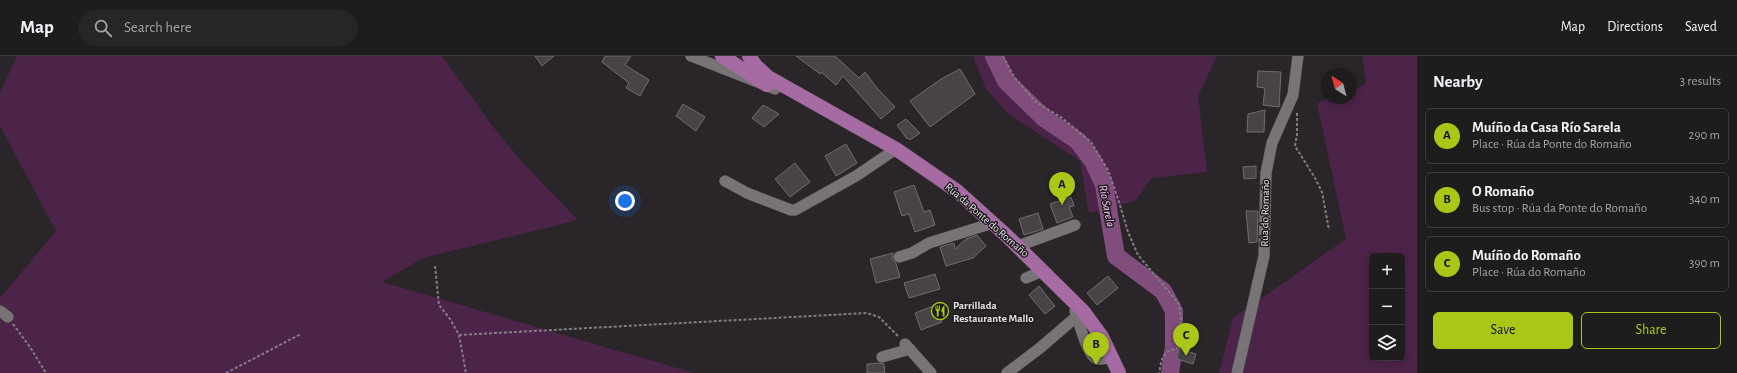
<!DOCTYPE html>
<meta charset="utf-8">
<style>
body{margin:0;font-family:"Alegreya Sans",sans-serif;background:#272527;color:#f1f3f6}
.controls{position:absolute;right:12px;bottom:12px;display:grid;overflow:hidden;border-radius:6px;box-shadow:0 2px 10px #0003}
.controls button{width:36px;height:36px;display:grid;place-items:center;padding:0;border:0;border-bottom:1px solid #3c3a3c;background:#1f1c1e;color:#f1f3f6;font:20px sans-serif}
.compass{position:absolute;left:1321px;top:12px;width:36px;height:36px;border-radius:50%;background:#1f1c1e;box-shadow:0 2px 10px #0003;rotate:324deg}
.you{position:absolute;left:625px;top:145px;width:14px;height:14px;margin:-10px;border:3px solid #fff;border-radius:50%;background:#1a73e8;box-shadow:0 0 0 6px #1a73e833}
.badge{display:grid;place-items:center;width:26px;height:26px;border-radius:50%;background:#aac718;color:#111;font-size:13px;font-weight:700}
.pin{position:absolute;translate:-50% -33px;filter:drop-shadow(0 1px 2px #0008)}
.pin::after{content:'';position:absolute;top:21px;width:14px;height:12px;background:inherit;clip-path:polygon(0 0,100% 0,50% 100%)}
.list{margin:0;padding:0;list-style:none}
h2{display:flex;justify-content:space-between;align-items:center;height:52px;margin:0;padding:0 16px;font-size:17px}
h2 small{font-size:13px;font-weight:400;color:#a1a1a4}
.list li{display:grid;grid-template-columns:26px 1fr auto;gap:12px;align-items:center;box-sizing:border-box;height:56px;margin:0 8px 8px;padding:0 8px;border:1px solid #3c3a3c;border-radius:6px}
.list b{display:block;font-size:15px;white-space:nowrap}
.list p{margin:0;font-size:13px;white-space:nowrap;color:#a1a1a4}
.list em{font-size:13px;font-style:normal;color:#a1a1a4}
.actions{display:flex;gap:8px;padding:12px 16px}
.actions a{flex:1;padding:9px 0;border:1px solid #aac718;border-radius:6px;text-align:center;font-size:14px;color:#aac718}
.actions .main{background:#aac718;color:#111}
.icon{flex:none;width:22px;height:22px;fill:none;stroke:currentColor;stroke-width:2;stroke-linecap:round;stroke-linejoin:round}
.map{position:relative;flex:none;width:1417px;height:317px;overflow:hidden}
header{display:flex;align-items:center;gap:24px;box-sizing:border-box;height:56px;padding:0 20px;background:#1f1c1e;border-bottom:1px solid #3c3a3c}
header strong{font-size:19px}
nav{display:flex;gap:22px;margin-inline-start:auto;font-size:14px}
.search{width:280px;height:36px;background:#272527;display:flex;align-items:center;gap:10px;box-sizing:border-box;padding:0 14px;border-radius:22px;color:#a1a1a4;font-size:15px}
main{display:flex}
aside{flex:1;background:#1f1c1e}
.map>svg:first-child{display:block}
.green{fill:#4c2449;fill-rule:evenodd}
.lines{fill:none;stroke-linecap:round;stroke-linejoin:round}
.river{stroke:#814d7d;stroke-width:18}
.building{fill:#474346;stroke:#6f6b6f}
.minor-casing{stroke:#444144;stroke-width:12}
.major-casing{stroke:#444144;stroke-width:15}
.path{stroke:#817d80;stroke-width:2;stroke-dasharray:3 2;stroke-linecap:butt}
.minor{stroke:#777377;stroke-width:11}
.major{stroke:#a76ba3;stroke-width:14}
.labels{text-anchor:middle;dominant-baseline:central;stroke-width:3;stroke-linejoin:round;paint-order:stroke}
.street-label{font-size:11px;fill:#e4e1e4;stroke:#1f1c1f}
.poi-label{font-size:11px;font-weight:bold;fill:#e4e1e4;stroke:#1f1c1f;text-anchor:start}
.water-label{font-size:12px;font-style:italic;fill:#ffc0f8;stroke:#1f1c1f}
</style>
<header>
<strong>Map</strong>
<div class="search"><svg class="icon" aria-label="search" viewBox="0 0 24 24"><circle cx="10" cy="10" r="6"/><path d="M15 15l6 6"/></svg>Search here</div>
<nav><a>Map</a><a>Directions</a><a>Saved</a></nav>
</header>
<main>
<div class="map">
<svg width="1417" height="317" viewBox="0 0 1417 317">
<rect width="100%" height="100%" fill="#292528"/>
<g class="green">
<polygon points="17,0 442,0 494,72 524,108 578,164 423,202 382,226 694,317 0,317 0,242 56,175 0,70 0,37"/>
<polygon points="973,0 1217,0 1198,40 1207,116 1152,122 1135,145 1089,157 1080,105 1007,57 986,33"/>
<path d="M1362,0H1417V317H1219L1233,262L1346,183L1317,47L1330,42H1351V34L1366,28ZM1372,200H1402V302H1372Z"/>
</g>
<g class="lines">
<polyline class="river" points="994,0 1006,25 1044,62 1078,85 1093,105 1104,129 1116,200 1163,235 1174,255 1174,290 1170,317"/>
</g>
<g class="building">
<polygon points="535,0 554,0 542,10"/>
<polygon points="605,0 631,0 625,9 649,24 640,40 626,32 629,27 602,6"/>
<polygon points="796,0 835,0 859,22 865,16 877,32 895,51 881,63 843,20 836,29 821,16 820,18"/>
<polygon points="960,13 975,38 930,71 910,45 941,23"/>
<polygon points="1258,15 1281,16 1279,51 1263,49 1265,32 1257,31"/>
<polygon points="683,48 705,61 696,75 676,60"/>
<polygon points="763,49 779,58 764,71 752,62"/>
<polygon points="1265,54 1264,76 1247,76 1248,58"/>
<polygon points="906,63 920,77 910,84 908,82 907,83 897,69"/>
<polygon points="846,88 857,107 836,120 825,100"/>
<polygon points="795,107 810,126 790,141 775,123"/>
<polygon points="1256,110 1256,122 1244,123 1243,111"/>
<polygon points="914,129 924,156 930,154 935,169 915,176 909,158 902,160 894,136"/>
<polygon points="1071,141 1074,150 1069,151 1073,161 1057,167 1050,148"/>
<polygon points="1246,155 1258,155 1257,186 1249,187"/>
<polygon points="1038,157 1043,173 1024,179 1019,163"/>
<polygon points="977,179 986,190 973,202 946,210 940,191 954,187 955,193 966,183"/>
<polygon points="893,197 892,203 896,207 900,221 876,227 870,203"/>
<polygon points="935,218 940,233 909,242 904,227"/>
<polygon points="1108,220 1118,232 1097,249 1087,237"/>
<polygon points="1039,230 1055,250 1045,258 1029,239"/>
<polygon points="936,249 942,266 921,274 915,257"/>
<polygon points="1179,293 1196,298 1193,308 1177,303"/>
<polygon points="879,307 884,308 885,317 867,317 867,308"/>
</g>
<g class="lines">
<g class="minor-casing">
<g id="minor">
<polyline points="691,0 775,33"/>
<polyline points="725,125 747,137 791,154 795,154 856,120 896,93"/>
<polyline points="1018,190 1075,169"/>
<polyline points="899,201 912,197 929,187 993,167"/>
<polyline points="1026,222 1043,215"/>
<polyline points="0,255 8,261"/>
<path d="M1075,255C1079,265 1086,295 1094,301C1098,305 1108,302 1113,301"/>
<polyline points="905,288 931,317"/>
<polyline points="882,301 910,293"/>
<polyline points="1007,317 1040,292 1083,255"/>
<polyline points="1237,317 1264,200 1266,117 1272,87 1293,39 1298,0"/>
</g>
</g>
<g class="major-casing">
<g id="major">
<polyline points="722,0 767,29"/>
<polyline points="749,0 756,10 768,21 896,93 957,135 1007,180 1083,255 1102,281 1119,317"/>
</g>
</g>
<g class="path">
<path d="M1003,0L1014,21L1036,46L1062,62L1091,86L1108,114L1119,146L1128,176L1138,199L1179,248L1181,263L1177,293C1161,295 1162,304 1159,317"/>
<polyline points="1297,57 1297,78 1295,90 1315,122 1322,136 1329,174"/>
<polyline points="435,210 439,249 450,263 459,279 466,317"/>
<polyline points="13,268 30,291 46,317"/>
<polyline points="459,279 867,257 879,261 899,281"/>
<polyline points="226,317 301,278"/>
</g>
<use href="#minor" class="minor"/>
<use href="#major" class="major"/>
</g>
<defs>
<g id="restaurant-ring" transform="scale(0.9)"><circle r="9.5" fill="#1f1c1f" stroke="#aac718" stroke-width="1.5"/><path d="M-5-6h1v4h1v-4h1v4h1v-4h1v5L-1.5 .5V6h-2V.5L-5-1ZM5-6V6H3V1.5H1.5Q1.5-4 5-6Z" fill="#aac718"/></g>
</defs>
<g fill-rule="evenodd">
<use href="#restaurant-ring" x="940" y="255"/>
</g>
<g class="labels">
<g class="street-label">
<text transform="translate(1265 157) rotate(-89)">Rúa do Romaño</text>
<text transform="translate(987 164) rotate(41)">Rúa da Ponte do Romaño</text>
</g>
<g class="poi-label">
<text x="953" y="249">Parrillada<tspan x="953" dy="13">Restaurante Mallo</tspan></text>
</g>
<g class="water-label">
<text transform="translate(1107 150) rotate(79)">Río Sarela</text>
</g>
</g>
</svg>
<div class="controls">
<button>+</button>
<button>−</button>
<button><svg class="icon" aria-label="layers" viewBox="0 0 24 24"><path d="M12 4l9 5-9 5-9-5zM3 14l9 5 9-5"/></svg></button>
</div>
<svg class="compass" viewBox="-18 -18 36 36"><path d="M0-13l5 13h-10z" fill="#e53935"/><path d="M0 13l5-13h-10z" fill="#a1a1a4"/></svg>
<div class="you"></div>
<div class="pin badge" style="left:1062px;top:149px">A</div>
<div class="pin badge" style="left:1096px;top:309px">B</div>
<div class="pin badge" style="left:1186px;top:300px">C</div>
</div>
<aside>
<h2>Nearby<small>3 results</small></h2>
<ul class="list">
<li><span class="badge">A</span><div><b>Muíño da Casa Río Sarela</b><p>Place · Rúa da Ponte do Romaño</p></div><em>290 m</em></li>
<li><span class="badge">B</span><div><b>O Romaño</b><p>Bus stop · Rúa da Ponte do Romaño</p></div><em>340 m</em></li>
<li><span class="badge">C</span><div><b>Muíño do Romaño</b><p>Place · Rúa do Romaño</p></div><em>390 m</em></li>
</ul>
<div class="actions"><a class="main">Save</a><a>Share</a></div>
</aside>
</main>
